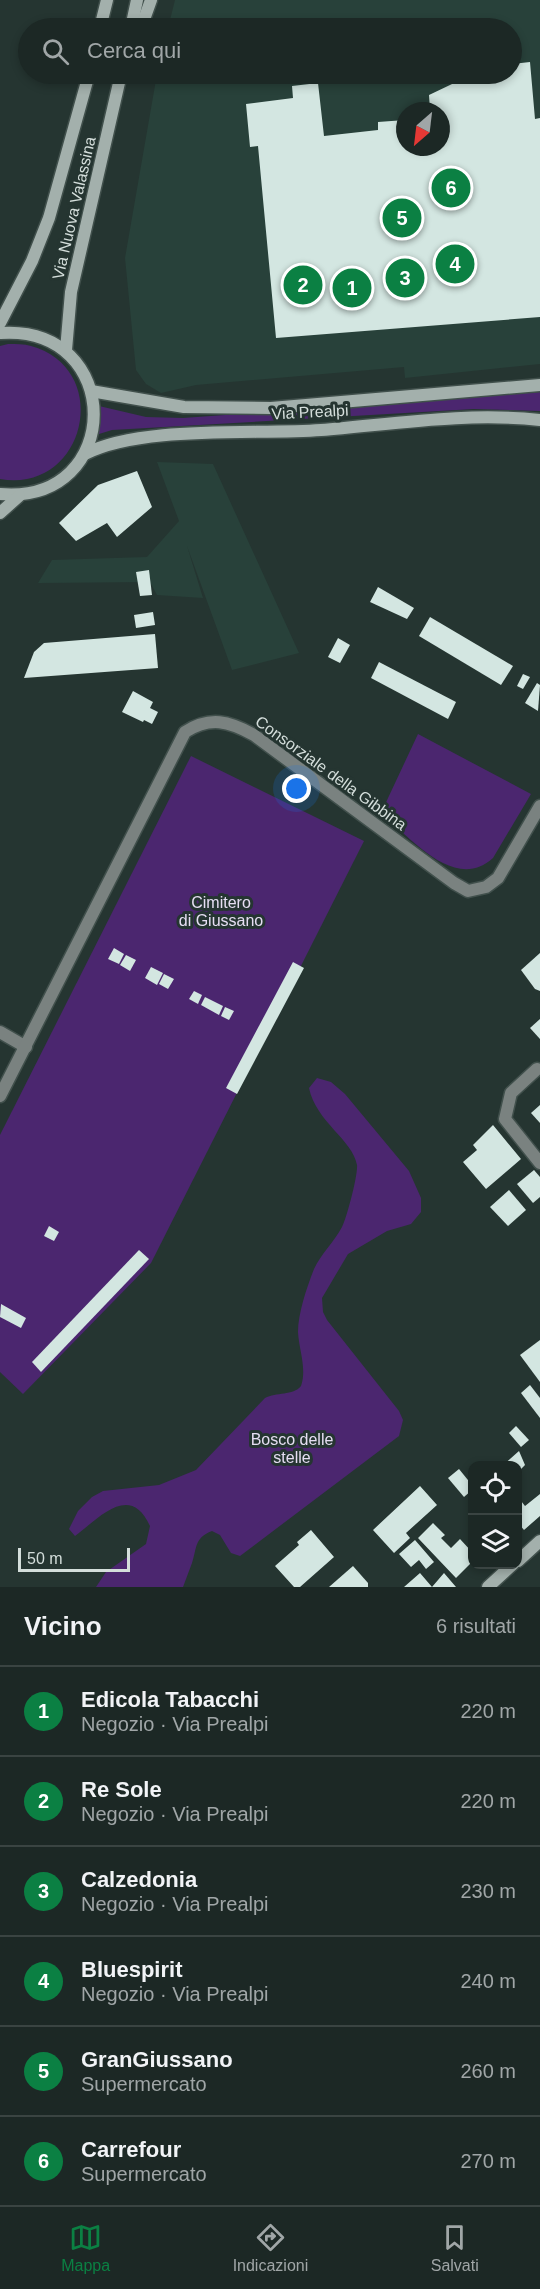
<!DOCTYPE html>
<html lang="it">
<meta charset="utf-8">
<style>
body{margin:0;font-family:Helvetica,sans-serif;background:#293432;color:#f1f3f6}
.controls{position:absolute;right:18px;bottom:18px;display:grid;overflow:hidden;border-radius:12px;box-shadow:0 3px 9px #0003}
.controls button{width:54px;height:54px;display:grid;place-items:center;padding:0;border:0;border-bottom:2px solid #3a4442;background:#1c2825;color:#f1f3f6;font:30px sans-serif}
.compass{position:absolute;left:396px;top:102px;width:54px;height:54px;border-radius:50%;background:#1c2825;box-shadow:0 3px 9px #0003;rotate:208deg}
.scale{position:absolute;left:18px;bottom:15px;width:112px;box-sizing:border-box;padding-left:6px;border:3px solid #d4dedb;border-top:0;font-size:16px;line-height:21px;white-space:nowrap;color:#d4dedb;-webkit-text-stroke:4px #253531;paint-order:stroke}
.you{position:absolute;left:297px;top:789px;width:21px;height:21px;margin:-15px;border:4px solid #fff;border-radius:50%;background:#1a73e8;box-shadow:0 0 0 9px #1a73e833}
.badge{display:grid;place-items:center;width:39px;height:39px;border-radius:50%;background:#0b8043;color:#fff;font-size:20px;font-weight:700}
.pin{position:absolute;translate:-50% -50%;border:3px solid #fff;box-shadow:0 2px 6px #0006}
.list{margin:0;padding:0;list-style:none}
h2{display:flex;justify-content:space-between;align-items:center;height:78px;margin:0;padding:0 24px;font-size:26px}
h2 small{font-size:20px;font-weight:400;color:#a0a6a7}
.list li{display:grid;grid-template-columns:39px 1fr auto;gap:18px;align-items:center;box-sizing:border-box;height:90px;padding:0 24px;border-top:2px solid #3a4442}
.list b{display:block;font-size:22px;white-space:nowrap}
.list p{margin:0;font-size:20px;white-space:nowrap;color:#a0a6a7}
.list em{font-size:20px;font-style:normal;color:#a0a6a7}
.icon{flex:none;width:33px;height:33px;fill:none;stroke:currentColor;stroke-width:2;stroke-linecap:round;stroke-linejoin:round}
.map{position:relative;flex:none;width:540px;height:1587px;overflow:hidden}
.search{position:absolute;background:#1c2825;box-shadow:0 3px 9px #0003;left:18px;right:18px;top:18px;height:66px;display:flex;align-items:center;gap:15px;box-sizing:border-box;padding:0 21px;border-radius:33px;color:#a0a6a7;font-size:22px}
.sheet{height:618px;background:#1c2825}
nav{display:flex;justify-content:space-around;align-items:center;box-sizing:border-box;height:84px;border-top:2px solid #3a4442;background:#1c2825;font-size:16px;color:#a0a6a7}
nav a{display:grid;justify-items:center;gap:3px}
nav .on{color:#0b8043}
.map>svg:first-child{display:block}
.built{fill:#28413a;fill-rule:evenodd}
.green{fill:#4b266f}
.building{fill:#d3e6e1}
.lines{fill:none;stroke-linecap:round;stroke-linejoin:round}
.street-casing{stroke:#41504c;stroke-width:15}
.secondary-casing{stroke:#41504c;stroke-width:15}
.street{stroke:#7a8280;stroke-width:12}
.secondary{stroke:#a3b0ac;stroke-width:12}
.labels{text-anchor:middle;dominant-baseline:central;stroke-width:6;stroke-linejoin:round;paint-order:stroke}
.street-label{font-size:16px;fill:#d4dedb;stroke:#253531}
.park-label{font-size:16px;fill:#e6def3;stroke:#253531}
</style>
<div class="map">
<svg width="540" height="1587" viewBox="0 0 540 1587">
<rect width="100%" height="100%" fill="#253531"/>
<g class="built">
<path d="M175,0H540V364L405,378L404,367L196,385L161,393L146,384L136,370L125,258L157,74H512V28H168ZM405,111H441V147H405Z"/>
<polygon points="157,462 213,464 299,653 232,670 187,546 203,598 157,595 150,582 38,583 52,560 147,557 179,521"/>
</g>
<g class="green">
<path d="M8,344C16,344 24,344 31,346C114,369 86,494 0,479V346Z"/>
<polygon points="540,392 540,411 474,409 112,430 99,434 99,406 146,417 183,418"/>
<path d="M418,734L531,794L493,858C455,893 410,837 381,813Z"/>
<polygon points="191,756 364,841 151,1263 23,1394 0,1372 0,1135"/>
<path d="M317,1078L331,1082L345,1094L409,1171L421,1198V1212L411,1224L387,1231L348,1254L322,1298L323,1312L327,1320L399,1411L403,1420L399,1436L240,1556L231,1553L220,1535L212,1531C194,1538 197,1548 192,1563C189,1571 186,1579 183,1587H96L106,1572L146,1544L150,1526C130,1482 99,1518 75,1536L69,1529L78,1511L92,1497L103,1491L159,1485L196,1470L265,1398C276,1392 293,1396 301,1386C307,1369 299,1350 298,1332C298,1313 307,1287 314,1269C321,1254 334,1242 342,1227C347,1217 358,1175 357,1165C353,1140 316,1122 309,1088Z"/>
</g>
<g class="building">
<polygon points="530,62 535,119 540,118 540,317 276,338 258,146 250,147 246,104 293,98 292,86 318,83 324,136 378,130 378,122 405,120 405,147 441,147 441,111 430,111 429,95 473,74 512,74 512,64"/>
<polygon points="137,471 152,507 117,537 107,523 76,541 59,523 98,485"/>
<polygon points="149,570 152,595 140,596 136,572"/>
<polygon points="378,587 414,608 407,619 370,602"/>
<polygon points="153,612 155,625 136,628 134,615"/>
<polygon points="430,617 513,666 501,685 419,636"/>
<polygon points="155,634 158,668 24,678 34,652 44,643"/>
<polygon points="338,638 350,645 340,663 328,657"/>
<polygon points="379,662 456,702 448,719 371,678"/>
<polygon points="523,674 530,677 523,689 517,686"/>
<polygon points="537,683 540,685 538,711 525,703"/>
<polygon points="133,691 153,702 150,708 158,712 152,724 144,720 143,722 122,712"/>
<polygon points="114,948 124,954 119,964 108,959"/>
<polygon points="540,953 540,991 535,989 521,970"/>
<polygon points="126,955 136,960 130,971 120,965"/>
<polygon points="293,962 304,968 237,1094 226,1088"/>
<polygon points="151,967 163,973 157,985 145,978"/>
<polygon points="164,974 174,979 168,989 159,984"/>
<polygon points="194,991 202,995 198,1004 189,999"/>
<polygon points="205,997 223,1006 219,1015 201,1005"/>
<polygon points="225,1007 234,1011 229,1020 221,1016"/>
<polygon points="540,1019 540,1039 530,1028"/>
<polygon points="540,1105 540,1123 531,1113"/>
<polygon points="493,1125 521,1159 486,1189 463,1162 477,1150 473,1145"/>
<polygon points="534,1170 540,1177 540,1197 533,1203 517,1184"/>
<polygon points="509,1190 526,1210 508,1226 490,1207"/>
<polygon points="49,1226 59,1232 54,1241 44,1236"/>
<polygon points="139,1250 149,1259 41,1372 32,1362"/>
<polygon points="1,1304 26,1318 21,1328 0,1317"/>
<polygon points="540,1340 540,1382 520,1355"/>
<polygon points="530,1385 540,1398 540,1418 521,1393"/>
<polygon points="516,1426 529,1440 521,1447 509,1433"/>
<polygon points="519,1451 525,1465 518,1472 518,1466 502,1466"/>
<polygon points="459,1469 472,1485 472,1490 464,1497 448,1478"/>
<polygon points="420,1486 437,1505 406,1533 410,1538 394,1553 373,1530"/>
<polygon points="540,1494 540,1516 524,1530 518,1523 518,1497 525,1506"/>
<polygon points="433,1523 445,1535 441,1538 451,1548 460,1539 472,1552 472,1562 456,1578 418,1538"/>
<polygon points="311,1530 334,1557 300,1587 294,1587 275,1566 299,1545 297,1542"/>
<polygon points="415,1540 434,1562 426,1569 419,1560 411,1567 399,1554"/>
<polygon points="353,1566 368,1583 368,1587 329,1587"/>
<polygon points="420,1573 432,1587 444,1573 456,1587 404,1587"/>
</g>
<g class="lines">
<g class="street-casing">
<g id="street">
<polyline points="0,1032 26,1047"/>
<polyline points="537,1069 511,1093 505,1119 540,1163"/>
<path d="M0,1096L185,732C210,716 229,721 254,735L454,883L468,891L486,887L498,878L540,806"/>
</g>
</g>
<g class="secondary-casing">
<g id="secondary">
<polyline points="100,28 107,0"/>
<polyline points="131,28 137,0"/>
<polyline points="141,28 151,0"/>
<polyline points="0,323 32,261 49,218 89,74"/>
<path d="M0,333C125,324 125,505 0,494"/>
<polyline points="66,350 71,292 121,74"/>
<polyline points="91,391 184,407 271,408 540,385"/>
<path d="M85,454C142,425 254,435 321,430C394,424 467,412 540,420"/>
<polyline points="0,513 19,496"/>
<polyline points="518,1561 540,1541"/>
<polyline points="488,1587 513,1564"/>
</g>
</g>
<use href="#street" class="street"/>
<use href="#secondary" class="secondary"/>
</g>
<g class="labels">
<g class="street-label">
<text transform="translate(74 208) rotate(-77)">Via Nuova Valassina</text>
<text transform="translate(310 412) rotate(-3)">Via Prealpi</text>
<text transform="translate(331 773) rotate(36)">Consorziale della Gibbina</text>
</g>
<g class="park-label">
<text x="221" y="902">Cimitero<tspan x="221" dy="18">di Giussano</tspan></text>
<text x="292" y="1439">Bosco delle<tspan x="292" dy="18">stelle</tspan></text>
</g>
</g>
</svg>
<div class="controls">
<button><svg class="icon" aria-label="locate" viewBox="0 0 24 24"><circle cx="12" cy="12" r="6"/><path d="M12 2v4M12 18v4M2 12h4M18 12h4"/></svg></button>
<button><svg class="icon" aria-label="layers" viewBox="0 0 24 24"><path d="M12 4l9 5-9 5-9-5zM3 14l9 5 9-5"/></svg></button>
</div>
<svg class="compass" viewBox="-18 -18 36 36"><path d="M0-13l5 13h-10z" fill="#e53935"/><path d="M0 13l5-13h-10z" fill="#a0a6a7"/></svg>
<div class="scale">50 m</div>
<div class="you"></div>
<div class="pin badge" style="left:352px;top:288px">1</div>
<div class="pin badge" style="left:303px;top:285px">2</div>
<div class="pin badge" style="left:405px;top:278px">3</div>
<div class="pin badge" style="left:455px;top:264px">4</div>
<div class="pin badge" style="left:402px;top:218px">5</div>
<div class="pin badge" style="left:451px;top:188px">6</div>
<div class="search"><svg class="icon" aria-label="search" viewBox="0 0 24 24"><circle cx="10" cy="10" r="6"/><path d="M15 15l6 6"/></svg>Cerca qui</div>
</div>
<section class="sheet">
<h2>Vicino<small>6 risultati</small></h2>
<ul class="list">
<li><span class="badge">1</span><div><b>Edicola Tabacchi</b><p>Negozio · Via Prealpi</p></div><em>220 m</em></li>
<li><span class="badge">2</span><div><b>Re Sole</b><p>Negozio · Via Prealpi</p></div><em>220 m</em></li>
<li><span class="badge">3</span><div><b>Calzedonia</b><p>Negozio · Via Prealpi</p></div><em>230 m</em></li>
<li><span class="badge">4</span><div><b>Bluespirit</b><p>Negozio · Via Prealpi</p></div><em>240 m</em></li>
<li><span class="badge">5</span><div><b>GranGiussano</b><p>Supermercato</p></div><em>260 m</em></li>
<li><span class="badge">6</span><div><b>Carrefour</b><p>Supermercato</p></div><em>270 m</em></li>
</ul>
</section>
<nav>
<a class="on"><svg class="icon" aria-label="map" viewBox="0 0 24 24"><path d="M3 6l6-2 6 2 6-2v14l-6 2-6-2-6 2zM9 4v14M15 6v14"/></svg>Mappa</a>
<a><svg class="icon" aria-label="directions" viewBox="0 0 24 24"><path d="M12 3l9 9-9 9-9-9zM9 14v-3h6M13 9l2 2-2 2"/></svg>Indicazioni</a>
<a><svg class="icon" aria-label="saved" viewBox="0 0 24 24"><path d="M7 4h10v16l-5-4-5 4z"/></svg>Salvati</a>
</nav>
